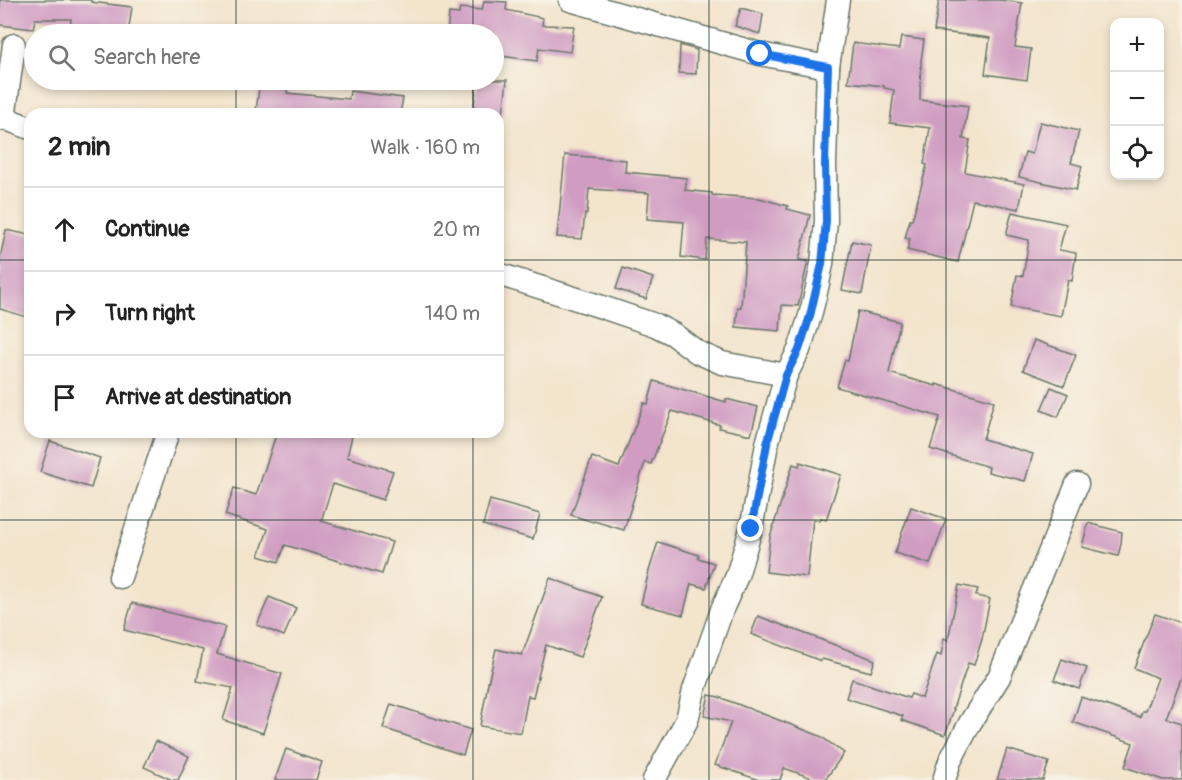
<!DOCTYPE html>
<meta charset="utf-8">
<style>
body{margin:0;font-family:Pangolin,sans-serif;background:#f2f2f2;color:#222}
.controls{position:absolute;right:18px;top:18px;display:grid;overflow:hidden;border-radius:12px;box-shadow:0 3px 9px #0003}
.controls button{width:54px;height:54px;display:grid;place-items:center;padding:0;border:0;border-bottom:2px solid #e0e0e0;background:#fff;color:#222;font:30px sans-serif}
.stop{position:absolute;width:18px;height:18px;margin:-14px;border:4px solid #1a73e8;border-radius:50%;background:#fff}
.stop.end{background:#1a73e8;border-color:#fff;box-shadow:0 2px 6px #0008}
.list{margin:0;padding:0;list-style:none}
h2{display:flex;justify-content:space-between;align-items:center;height:78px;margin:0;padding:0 24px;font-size:26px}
h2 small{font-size:20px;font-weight:400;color:#767676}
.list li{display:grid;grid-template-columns:39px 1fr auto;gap:18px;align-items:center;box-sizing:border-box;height:84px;padding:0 24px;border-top:2px solid #e0e0e0}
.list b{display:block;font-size:22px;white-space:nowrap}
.list em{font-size:20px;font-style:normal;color:#767676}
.icon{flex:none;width:33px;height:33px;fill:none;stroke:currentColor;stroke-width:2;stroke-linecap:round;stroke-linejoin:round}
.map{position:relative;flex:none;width:1182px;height:780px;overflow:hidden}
.search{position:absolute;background:#fff;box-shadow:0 3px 9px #0003;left:24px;top:24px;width:480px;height:66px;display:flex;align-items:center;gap:15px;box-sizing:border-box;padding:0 21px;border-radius:33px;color:#767676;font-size:22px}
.panel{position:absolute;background:#fff;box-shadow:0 3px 9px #0003;left:24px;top:108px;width:480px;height:330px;border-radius:18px}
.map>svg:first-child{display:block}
.building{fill:#d09cc2}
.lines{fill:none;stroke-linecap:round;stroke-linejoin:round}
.street-casing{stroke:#697769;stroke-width:25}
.street{stroke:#fff;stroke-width:22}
.route{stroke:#1a73e8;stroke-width:8}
.grid{fill:none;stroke:#1f3d34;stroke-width:1.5;stroke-opacity:0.55}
</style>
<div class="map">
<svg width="1182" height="780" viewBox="0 0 1182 780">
<rect width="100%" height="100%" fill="#f7f3e8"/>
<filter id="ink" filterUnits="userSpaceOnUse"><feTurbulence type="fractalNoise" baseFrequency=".0167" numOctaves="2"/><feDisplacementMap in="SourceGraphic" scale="12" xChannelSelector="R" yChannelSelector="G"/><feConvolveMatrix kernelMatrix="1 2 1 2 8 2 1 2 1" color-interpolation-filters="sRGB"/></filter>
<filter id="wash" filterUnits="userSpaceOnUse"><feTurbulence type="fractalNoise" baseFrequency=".008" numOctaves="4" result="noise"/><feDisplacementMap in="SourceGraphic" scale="24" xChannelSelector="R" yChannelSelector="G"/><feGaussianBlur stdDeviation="1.35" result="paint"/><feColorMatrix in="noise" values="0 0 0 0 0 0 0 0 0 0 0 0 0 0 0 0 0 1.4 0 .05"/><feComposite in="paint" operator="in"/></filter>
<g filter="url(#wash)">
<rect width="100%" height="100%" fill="#f3e4cc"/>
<g id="blocks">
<g class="building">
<polygon points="0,0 91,0 91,2 132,7 128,34 70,34 71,19 35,19 33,29 0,25"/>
<polygon points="939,0 999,0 1022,3 1015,47 1031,49 1027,80 985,74 990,38 934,31"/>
<polygon points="484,1 507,2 506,10 543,18 542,25 574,26 570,52 539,48 537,61 494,55 494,34 447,34 449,13 459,14 460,8 482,10"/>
<polygon points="741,8 763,14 760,34 735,26"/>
<polygon points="901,37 924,40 921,61 920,100 968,106 963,139 970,140 965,172 1024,184 1019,209 973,200 958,262 907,250 910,239 905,238 910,220 912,220 927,165 924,164 930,128 890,123 894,90 884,88 884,86 848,82 853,43 899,49"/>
<polygon points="680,45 697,50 696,74 679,73"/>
<polygon points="260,80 288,80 287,93 349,99 350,91 403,98 400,114 299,114 275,111 275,113 256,111"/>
<polygon points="477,80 507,80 503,114 473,114"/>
<polygon points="1040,122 1079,131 1071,163 1082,166 1076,190 1019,177 1025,152 1032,154"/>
<polygon points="565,155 626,160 625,172 687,178 685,190 712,193 712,195 759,198 788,206 787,209 810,215 799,260 808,261 798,306 782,305 780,331 736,327 738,307 741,307 746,242 707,239 705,260 681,257 684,222 647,219 649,193 589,189 587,214 585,214 582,239 557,237"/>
<polygon points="1012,212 1066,224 1059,250 1076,253 1072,281 1068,280 1061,316 1011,307 1017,275 1023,276 1029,240 1006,235"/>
<polygon points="6,230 30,235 30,318 0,309 0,258"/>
<polygon points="852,241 871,245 862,294 842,290"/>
<polygon points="623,268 653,278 646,299 616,289"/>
<polygon points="858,311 900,322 889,373 936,386 936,384 994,401 983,439 1033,454 1025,481 988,472 989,467 930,449 940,417 837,387 845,360 848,361"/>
<polygon points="1034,340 1076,355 1064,386 1023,370"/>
<polygon points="654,381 726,402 726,399 758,407 751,435 719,428 720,425 672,411 651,464 645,462 624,530 594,521 593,522 571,515 592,457 619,467 644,403 648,404"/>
<polygon points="1051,387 1068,394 1058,417 1041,410"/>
<polygon points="277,432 353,432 347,457 393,471 383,500 333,484 321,521 392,542 382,574 285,545 279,562 259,556 268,529 225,515 234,488 256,495"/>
<polygon points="50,441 100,458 91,488 40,472"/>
<polygon points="800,462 841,475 826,520 821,518 820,521 813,519 807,577 766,572 770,537 793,464 799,466"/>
<polygon points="490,500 540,514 533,539 483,525"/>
<polygon points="911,507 946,519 930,564 895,553"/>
<polygon points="1088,523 1122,532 1121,544 1118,556 1082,547"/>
<polygon points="658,542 699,555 698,558 714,563 706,588 691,584 683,615 641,604 649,571"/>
<polygon points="550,578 602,597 580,657 546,645 533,697 528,696 521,733 480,726 488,683 496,649 522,655"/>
<polygon points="959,585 978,589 976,596 990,599 982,639 974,665 968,663 953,709 954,709 945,735 901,720 903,716 846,698 852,679 909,698 911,694 922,698 937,654 941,656 944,638 948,640"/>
<polygon points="269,597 296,608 284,636 257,625"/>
<polygon points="132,603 225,627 217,654 282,674 263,733 223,720 233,688 197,681 203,650 124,630"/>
<polygon points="1155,614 1182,623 1182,676 1166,718 1182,723 1182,780 1163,780 1125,767 1133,743 1073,722 1081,697 1140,717 1142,711 1145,711 1158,678 1134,668"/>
<polygon points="758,616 875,660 871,672 822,659 821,661 751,634"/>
<polygon points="1062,659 1087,668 1079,689 1054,680"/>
<polygon points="709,695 719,697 820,736 844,753 825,780 817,780 784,768 780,780 759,780 715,765 731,722 704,716"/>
<polygon points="391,704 471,730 463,755 383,728"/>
<polygon points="156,741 189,756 178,780 172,780 144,767"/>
<polygon points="286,749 322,762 316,780 275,780"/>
<polygon points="1007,749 1049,762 1043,780 997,780"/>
</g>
</g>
</g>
<g filter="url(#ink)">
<use href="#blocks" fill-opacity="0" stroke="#697769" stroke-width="1.5"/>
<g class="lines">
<g class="street-casing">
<g id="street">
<polyline points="570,0 760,54 828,67"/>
<polyline points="4,118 14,45"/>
<polyline points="0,119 4,118 30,128"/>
<polyline points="498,274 599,306 655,325 673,334 697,352 722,363 786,375"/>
<polyline points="120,577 168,432"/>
<polyline points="654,780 687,720 694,690 723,607 737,576 751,529 767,444 786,375 799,350 810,316 817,288 822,264 826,221 825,164 828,67 838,0"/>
<polyline points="944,780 950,761 970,723 999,677 1077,484"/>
</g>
</g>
<use href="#street" class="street"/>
</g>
</g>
<g class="lines" filter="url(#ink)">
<polyline class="route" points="751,529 767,444 786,375 799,350 810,316 822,264 826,221 825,164 828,67 760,54"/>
</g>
<path class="grid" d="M236,0V34M473,0V34M709,0V780M946,0V780M236,80V114M473,80V114M0,260H30M498,260H1182M236,432V780M473,432V780M0,520H1182"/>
</svg>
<div class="controls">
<button>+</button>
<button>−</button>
<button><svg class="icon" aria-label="locate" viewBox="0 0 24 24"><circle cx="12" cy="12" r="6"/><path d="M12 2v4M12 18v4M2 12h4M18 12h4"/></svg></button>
</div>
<div class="stop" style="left:760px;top:54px"></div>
<div class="stop end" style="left:751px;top:529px"></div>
<div class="search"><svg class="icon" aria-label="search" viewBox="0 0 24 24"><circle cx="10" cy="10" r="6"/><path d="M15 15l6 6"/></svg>Search here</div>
<section class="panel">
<h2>2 min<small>Walk · 160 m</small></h2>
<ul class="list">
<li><svg class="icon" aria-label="ahead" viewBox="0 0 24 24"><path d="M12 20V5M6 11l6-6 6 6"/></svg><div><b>Continue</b></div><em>20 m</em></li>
<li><svg class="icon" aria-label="right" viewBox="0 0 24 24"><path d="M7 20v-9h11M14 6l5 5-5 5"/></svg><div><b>Turn right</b></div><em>140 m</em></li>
<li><svg class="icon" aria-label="arrive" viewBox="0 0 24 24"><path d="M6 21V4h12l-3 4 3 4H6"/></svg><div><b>Arrive at destination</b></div></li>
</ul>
</section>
</div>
